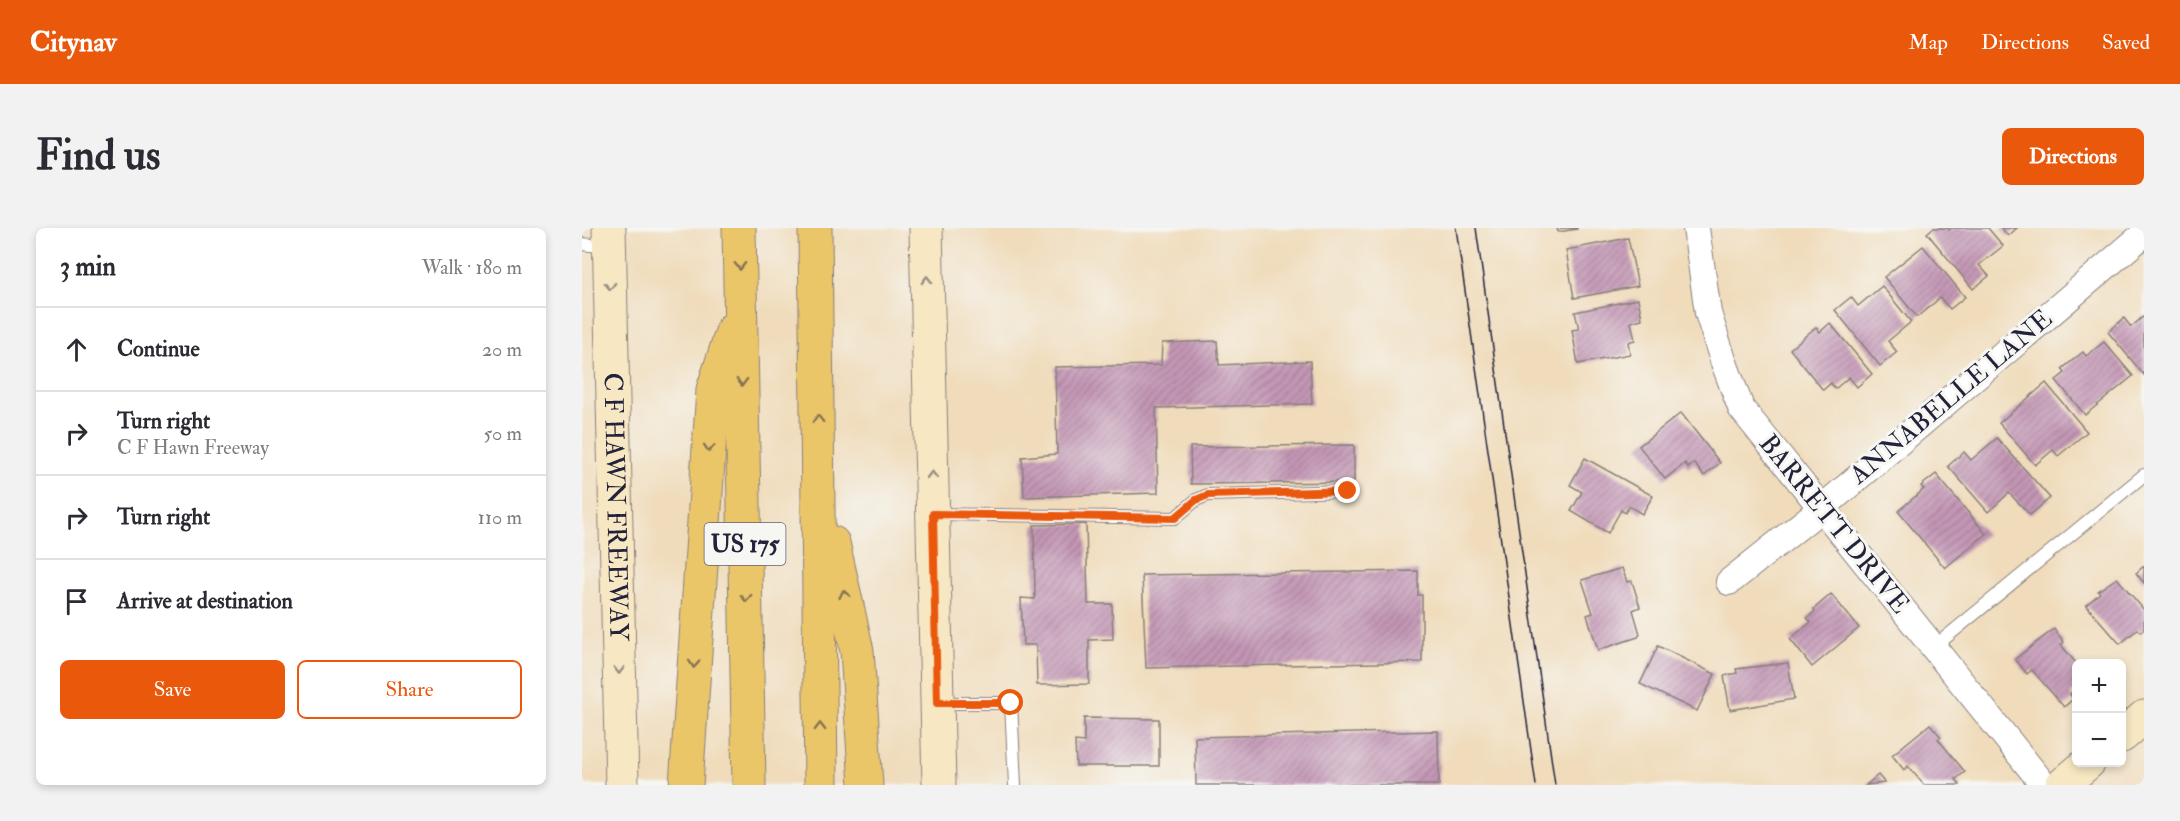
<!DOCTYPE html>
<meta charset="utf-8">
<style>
body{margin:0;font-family:"IM FELL Double Pica",serif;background:#f2f2f3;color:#2b2b33}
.controls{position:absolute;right:18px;bottom:18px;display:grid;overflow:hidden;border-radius:9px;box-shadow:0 3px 9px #0003}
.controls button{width:54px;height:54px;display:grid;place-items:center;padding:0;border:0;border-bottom:2px solid #e1e1e2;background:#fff;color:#2b2b33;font:30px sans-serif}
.stop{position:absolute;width:18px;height:18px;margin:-14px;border:4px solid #ea580c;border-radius:50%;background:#fff}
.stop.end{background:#ea580c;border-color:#fff;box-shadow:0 2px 6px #0008}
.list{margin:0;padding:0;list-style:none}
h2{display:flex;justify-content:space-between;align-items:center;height:78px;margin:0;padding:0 24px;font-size:26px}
h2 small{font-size:20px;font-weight:400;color:#7c7c81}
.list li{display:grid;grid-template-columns:39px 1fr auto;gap:18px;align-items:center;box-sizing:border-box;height:84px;padding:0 24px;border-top:2px solid #e1e1e2}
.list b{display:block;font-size:22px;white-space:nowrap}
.list p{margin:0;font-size:20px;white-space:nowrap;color:#7c7c81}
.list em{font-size:20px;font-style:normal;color:#7c7c81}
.actions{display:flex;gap:12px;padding:18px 24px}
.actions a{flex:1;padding:14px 0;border:2px solid #ea580c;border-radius:9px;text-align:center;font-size:21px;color:#ea580c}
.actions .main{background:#ea580c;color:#fff}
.icon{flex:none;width:33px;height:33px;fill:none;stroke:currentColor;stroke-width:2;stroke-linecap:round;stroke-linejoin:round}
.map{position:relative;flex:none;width:1562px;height:557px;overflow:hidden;border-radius:9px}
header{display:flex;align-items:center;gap:36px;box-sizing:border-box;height:84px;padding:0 30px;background:#ea580c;color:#fff}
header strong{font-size:28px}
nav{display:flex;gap:33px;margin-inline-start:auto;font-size:21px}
.intro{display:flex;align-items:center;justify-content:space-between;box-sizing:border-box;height:144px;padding:0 36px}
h1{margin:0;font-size:42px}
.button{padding:15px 27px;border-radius:9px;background:#ea580c;color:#fff;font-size:21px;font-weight:700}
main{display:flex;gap:36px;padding:0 36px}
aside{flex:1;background:#fff;border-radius:9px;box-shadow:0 3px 9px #0003}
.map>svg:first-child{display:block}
.building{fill:url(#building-hatch)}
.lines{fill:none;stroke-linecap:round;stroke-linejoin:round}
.lane-casing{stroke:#897f7b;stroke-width:14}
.street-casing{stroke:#897f7b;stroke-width:28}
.secondary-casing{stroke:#897f7b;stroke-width:35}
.highway-casing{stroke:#897f7b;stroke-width:35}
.lane{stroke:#fff;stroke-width:12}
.street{stroke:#fff;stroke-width:26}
.secondary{stroke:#f7e8c3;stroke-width:33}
.highway{stroke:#ebc669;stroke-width:33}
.tram{stroke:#22223b;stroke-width:1.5}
.oneway{stroke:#867452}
.oneway2{stroke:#978f86}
.route{stroke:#ea580c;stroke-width:8}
.labels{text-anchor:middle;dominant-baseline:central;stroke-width:6;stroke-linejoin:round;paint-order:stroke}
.shield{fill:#f6f6f2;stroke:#626272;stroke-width:1.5}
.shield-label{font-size:24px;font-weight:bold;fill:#22223b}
.street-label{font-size:26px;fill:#22223b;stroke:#f6f6f2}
</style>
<header>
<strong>Citynav</strong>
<nav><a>Map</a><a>Directions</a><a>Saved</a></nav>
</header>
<div class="intro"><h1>Find us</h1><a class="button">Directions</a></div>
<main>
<aside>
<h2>3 min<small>Walk · 180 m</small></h2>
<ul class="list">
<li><svg class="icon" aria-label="ahead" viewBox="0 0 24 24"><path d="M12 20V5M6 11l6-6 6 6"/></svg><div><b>Continue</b></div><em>20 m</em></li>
<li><svg class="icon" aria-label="right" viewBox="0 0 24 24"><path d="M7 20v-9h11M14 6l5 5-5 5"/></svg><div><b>Turn right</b><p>C F Hawn Freeway</p></div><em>50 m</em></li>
<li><svg class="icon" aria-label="right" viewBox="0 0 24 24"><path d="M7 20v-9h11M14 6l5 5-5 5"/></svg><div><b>Turn right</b></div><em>110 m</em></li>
<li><svg class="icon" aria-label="arrive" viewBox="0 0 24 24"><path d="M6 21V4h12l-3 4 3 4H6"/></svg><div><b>Arrive at destination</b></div></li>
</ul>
<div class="actions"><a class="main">Save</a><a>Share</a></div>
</aside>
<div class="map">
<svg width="1562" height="557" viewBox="0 0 1562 557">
<defs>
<pattern id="building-hatch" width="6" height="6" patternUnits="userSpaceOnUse" patternTransform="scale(1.5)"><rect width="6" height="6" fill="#c497b6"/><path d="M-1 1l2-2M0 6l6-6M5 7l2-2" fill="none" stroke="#9f7b95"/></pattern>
</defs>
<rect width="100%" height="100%" fill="#f6f6f2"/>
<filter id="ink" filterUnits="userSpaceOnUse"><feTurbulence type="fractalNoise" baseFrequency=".0167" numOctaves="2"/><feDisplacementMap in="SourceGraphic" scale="12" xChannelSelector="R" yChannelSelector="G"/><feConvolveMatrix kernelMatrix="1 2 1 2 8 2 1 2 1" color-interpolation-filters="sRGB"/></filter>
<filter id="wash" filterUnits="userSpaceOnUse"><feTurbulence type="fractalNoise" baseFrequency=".008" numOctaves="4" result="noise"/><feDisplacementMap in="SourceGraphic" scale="24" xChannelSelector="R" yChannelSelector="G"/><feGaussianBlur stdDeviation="1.35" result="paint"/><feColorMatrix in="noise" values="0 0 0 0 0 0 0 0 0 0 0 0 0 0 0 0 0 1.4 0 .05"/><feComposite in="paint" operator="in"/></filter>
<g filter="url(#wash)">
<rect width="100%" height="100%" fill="#f0dcbb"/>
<g id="blocks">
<g class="building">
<polygon points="975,0 995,0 995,1 976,4"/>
<polygon points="1351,0 1366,0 1367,2 1370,0 1406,0 1421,18 1397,37 1407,48 1391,61 1345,5"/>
<polygon points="1419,0 1435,0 1426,8"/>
<polygon points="1046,10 1056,58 992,70 984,22"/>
<polygon points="1341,18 1383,69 1368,81 1358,70 1335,89 1302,49"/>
<polygon points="1300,58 1329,94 1306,113 1315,124 1298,138 1253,82 1269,69 1276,78"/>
<polygon points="1056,71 1060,91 1049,94 1053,112 1046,114 1048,126 996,136 990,102 997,101 993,84"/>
<polygon points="1562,88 1562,147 1526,104 1542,90 1549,99"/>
<polygon points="1248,95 1290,146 1275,159 1267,149 1253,161 1249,155 1241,162 1208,121 1234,99 1238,104"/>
<polygon points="635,113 637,137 728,133 730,176 574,180 576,265 442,269 440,229 475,226 473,139 579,137 580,115"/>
<polygon points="1522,114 1551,148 1503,187 1474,152 1483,145 1480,141 1501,124 1504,128"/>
<polygon points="1464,155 1505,204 1476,228 1471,222 1453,237 1417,195"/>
<polygon points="1099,185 1138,235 1122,248 1112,235 1106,240 1103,235 1083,251 1057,218"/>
<polygon points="1415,210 1468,270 1448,287 1427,265 1406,284 1366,238 1382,224 1389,232"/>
<polygon points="772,217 772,254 609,256 608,219"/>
<polygon points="1003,230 1071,268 1060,286 1047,278 1043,285 1039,282 1026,305 989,283 1000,264 988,257"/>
<polygon points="1354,246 1404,306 1363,340 1316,283 1342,261 1339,258"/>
<polygon points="504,296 506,376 530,376 531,411 507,412 507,456 455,457 454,417 441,417 439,370 453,371 452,297"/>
<polygon points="1562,338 1562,355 1554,345"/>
<polygon points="1040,340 1045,354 1050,353 1058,379 1051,382 1058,406 1056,409 1016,422 1005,387 1011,385 1000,352"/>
<polygon points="836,343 836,367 840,367 840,434 564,440 560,347"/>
<polygon points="1535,350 1562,382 1562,401 1559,404 1556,401 1538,416 1504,377 1518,365 1516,363"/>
<polygon points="1249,366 1277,400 1230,439 1208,411 1229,394 1225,390 1233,383 1232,381"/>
<polygon points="1472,401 1482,414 1479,417 1494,435 1494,460 1488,466 1491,471 1482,479 1450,442 1445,446 1433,431"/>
<polygon points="1076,418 1133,446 1115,483 1058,456"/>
<polygon points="1206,435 1212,471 1148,482 1142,448 1155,445 1154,441"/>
<polygon points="502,490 577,491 577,538 494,538 493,513 502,514"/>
<polygon points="1348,496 1359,509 1356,511 1383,544 1374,551 1378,557 1342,557 1326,538 1322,542 1310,527"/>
<polygon points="856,503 857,557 614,557 613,509"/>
<polygon points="1296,547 1303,555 1284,557"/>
</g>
</g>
</g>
<g filter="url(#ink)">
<use href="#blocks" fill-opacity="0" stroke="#897f7b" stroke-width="1.5"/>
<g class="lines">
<g class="lane-casing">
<g id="lane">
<polyline points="0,16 26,19"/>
<polyline points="352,286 593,290 614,272 626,267 766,263"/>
<polyline points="1352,419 1562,247"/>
<polyline points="356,475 429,475 433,557"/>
</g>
</g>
<g class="street-casing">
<g id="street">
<polyline points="1114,0 1126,85 1141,132 1159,180 1462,557"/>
<polyline points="1147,354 1240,280 1562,6"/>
</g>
</g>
<g class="secondary-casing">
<g id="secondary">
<path id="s1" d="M27,0L40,557"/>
<polyline points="344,0 357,557"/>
<polyline points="1540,508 1562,489"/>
<polyline points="1480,557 1507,534"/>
</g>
</g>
<g class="highway-casing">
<g id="highway">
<polyline points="157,0 167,557"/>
<polyline points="233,0 239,557"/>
<polyline points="251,315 275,423 284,557"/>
<polyline points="104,557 131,162 151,101"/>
</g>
</g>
<use href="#lane" class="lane"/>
<use href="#street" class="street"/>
<use href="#secondary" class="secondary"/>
<use href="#highway" class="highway"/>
<g class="tram">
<polyline points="874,0 954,557"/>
<polyline points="894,0 973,557"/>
</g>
</g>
<defs><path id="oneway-chevron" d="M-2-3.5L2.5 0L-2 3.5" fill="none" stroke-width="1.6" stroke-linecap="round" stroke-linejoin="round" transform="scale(1.5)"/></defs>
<g class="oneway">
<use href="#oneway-chevron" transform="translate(158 38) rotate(89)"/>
<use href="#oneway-chevron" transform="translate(160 154) rotate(89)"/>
<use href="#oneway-chevron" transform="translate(236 191) rotate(-91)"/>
<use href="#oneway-chevron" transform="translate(127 220) rotate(94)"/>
<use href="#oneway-chevron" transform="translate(262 366) rotate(-102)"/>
<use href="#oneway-chevron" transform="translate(164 370) rotate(89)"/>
<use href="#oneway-chevron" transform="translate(112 436) rotate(94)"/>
<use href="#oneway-chevron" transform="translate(238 499) rotate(-90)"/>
</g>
<g class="oneway2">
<use href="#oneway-chevron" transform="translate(345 52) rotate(-91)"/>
<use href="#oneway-chevron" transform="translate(28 58) rotate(89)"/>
<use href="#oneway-chevron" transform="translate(350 247) rotate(-91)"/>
<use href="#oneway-chevron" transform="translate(37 442) rotate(89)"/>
</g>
</g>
<g class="lines" filter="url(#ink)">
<polyline class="route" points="429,475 355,475 351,286 593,290 614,272 626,267 766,263"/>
</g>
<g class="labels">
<rect class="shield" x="122.5" y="295" width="81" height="42" rx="4.5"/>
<g class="shield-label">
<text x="163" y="316">US 175</text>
</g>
<g class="street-label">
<text transform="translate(1369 169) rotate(-40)">ANNABELLE LANE</text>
<text stroke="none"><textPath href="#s1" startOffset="279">C F HAWN FREEWAY</textPath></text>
<text transform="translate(1252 296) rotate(51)">BARRETT DRIVE</text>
</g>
</g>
</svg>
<div class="controls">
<button>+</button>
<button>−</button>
</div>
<div class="stop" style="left:429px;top:475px"></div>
<div class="stop end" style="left:766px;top:263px"></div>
</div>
</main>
